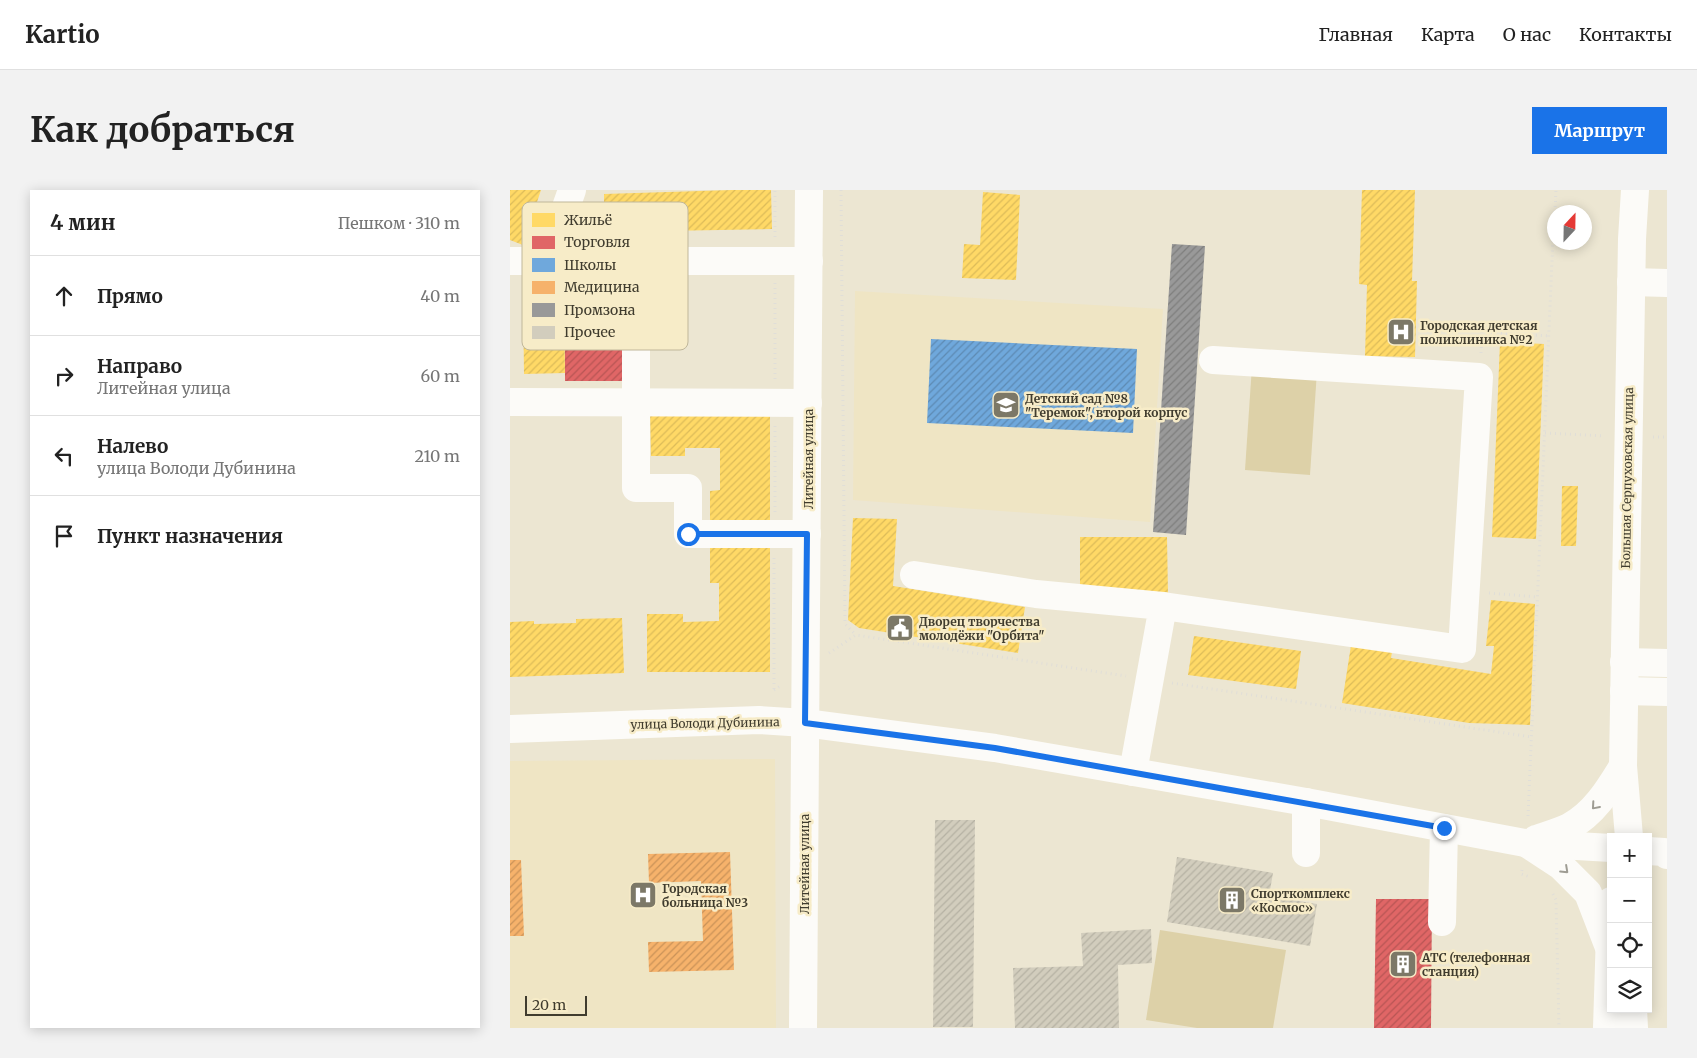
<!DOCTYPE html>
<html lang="ru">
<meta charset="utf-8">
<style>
body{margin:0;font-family:Merriweather,serif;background:#f2f2f2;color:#222}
.controls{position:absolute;right:15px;bottom:15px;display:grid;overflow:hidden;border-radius:0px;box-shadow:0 2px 12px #0003}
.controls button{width:45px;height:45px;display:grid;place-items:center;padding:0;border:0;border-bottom:1px solid #e0e0e0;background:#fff;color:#222;font:25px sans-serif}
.compass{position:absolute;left:1037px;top:15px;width:45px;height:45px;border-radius:50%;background:#fff;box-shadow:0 2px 12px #0003;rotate:22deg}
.scale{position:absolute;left:15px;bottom:12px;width:62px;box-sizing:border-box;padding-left:5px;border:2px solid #403c2e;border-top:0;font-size:14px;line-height:18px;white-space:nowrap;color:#403c2e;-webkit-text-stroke:4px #f7ecc8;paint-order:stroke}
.stop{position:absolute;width:15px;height:15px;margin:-11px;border:4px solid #1a73e8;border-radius:50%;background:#fff}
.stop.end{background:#1a73e8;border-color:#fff;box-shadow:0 1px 5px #0008}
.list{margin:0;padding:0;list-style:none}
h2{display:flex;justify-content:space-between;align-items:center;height:65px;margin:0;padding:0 20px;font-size:21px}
h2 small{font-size:16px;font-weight:400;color:#767676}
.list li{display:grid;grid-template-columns:32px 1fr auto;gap:15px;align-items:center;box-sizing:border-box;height:80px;padding:0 20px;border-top:1px solid #e0e0e0}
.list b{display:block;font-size:19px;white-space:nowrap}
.list p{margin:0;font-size:16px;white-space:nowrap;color:#767676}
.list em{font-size:16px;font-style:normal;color:#767676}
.icon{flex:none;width:28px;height:28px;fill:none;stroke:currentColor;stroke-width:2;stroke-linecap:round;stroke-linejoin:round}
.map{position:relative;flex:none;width:1157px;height:838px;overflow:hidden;border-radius:0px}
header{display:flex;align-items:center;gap:30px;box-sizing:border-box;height:70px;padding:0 25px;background:#fff;border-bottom:1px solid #e0e0e0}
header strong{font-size:24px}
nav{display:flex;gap:28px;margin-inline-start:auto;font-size:18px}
.intro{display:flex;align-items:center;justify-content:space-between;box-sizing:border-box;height:120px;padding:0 30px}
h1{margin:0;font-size:35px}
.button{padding:12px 22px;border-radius:0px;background:#1a73e8;color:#fff;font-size:18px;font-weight:700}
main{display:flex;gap:30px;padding:0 30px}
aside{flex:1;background:#fff;border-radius:0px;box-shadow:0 2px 12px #0003}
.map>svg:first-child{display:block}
.built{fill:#efe5c4}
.park{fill:#ddd1a8}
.homes{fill:url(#homes-hatch)}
.shops{fill:url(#shops-hatch)}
.schools{fill:url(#schools-hatch)}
.health{fill:url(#health-hatch)}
.industry{fill:url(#industry-hatch)}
.building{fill:url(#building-hatch)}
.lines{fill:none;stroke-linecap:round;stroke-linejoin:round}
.path{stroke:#e0ded8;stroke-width:3;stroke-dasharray:1 4;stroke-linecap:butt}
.minor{stroke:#fcfbf8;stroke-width:28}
.major{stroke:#fcfbf8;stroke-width:28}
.oneway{stroke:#9e9c93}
.route{stroke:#1a73e8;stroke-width:6}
.labels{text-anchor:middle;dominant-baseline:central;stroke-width:5;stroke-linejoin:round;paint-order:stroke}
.poi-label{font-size:12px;font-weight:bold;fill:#403c2e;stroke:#f7ecc8;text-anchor:start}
.street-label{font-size:12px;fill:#403c2e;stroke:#f7ecc8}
.key{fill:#f7ecc8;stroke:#c0b79a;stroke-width:1}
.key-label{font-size:14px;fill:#403c2e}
</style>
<header>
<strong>Kartio</strong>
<nav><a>Главная</a><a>Карта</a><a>О нас</a><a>Контакты</a></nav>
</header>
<div class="intro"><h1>Как добраться</h1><a class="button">Маршрут</a></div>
<main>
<aside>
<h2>4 мин<small>Пешком · 310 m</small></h2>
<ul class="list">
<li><svg class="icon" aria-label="ahead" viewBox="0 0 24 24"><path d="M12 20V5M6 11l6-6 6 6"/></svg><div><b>Прямо</b></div><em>40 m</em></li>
<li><svg class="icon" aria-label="right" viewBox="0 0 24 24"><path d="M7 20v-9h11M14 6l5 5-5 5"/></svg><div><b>Направо</b><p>Литейная улица</p></div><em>60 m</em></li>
<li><svg class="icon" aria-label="left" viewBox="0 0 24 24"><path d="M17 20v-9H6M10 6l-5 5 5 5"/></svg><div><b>Налево</b><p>улица Володи Дубинина</p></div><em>210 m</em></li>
<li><svg class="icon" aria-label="arrive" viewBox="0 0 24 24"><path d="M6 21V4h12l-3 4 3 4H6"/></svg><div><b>Пункт назначения</b></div></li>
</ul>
</aside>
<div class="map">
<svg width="1157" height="838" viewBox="0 0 1157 838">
<defs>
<pattern id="homes-hatch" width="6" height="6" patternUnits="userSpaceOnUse" patternTransform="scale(1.25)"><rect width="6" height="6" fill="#ffd966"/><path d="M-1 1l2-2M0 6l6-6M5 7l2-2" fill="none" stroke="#dcbb59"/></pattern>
<pattern id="shops-hatch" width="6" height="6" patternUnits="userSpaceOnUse" patternTransform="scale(1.25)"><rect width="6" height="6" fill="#e06666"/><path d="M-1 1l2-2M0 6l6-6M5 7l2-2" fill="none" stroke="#b75554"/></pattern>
<pattern id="schools-hatch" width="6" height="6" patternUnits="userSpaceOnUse" patternTransform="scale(1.25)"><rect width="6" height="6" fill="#6fa8dc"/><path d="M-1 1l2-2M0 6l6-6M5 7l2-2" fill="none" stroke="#5d8ab3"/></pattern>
<pattern id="health-hatch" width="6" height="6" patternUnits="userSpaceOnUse" patternTransform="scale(1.25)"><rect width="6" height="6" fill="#f6b26b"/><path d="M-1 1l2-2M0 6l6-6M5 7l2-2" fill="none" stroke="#c99258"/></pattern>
<pattern id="industry-hatch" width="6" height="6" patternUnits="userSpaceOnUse" patternTransform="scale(1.25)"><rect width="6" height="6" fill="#999"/><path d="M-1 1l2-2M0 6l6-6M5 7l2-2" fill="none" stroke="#7e7e7d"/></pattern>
<pattern id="building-hatch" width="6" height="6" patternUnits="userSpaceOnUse" patternTransform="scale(1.25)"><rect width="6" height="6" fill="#d2cdbd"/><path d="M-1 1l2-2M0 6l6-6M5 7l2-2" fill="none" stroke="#b5b1a3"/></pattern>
</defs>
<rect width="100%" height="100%" fill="#ece6d2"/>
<g class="built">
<polygon points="345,101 653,119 640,332 343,310"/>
<polygon points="265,569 266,838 0,838 0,571"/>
</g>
<g class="park">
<polygon points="742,176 807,181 800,285 735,280"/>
<polygon points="650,740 776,760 763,838 687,838 636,830"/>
</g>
<g class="homes">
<polygon points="0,0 31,0 24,21 30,23 18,57 0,50"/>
<polygon points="222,0 261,0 262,39 94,42 94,4"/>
<polygon points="852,0 905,0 902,91 907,91 905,167 855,166 857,95 849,94"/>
<polygon points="473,2 510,5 506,90 452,88 454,54 470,55"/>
<polygon points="54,98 55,183 14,184 13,99"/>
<polygon points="990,152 1034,154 1026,349 982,347"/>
<polygon points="140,218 260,218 260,337 200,337 200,301 210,300 210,258 175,258 175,266 141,266"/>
<polygon points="1052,296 1068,296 1066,356 1051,356"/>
<polygon points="343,328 387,329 383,396 515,417 508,463 349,438 338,430"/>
<polygon points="570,347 657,347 658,405 570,405"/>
<polygon points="200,355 260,355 260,482 137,482 137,424 173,424 173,432 209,431 209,393 200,393"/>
<polygon points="981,410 1025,414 1020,535 959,533 832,513 842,449 883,456 881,468 981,484 984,456 976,456"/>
<polygon points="112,428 114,483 0,487 0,432 24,431 24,434 66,433 66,429"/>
<polygon points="684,446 791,461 786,499 678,485"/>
</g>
<g class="shops">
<polygon points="55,89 113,89 114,191 55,191"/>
<polygon points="866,709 922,709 921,838 864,838"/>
</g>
<polygon class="schools" points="421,149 627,159 623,243 417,233"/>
<g class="health">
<polygon points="220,662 224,780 139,782 138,752 193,751 191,691 139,693 138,664"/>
<polygon points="0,670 11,670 14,746 0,746"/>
</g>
<polygon class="industry" points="662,54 695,56 676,345 643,342"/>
<g class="building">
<polygon points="425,630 465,630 463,837 423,837"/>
<polygon points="667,667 763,683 759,706 807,714 800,756 657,732"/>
<polygon points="641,739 642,773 608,775 609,838 505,838 503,778 573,776 571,743"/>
</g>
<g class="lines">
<g class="path">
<polyline points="331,0 335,434 346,445"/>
<polyline points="1045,22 1046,0"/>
<polyline points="265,47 265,0"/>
<polyline points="971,163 972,142 1039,146"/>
<polyline points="265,189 265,93"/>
<polyline points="1035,243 1094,246"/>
<polyline points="1143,247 1157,247"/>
<polyline points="265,322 265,236"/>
<polyline points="979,403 1028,407"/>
<polyline points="319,463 346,445 616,486"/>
<polyline points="662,493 1022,547"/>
<polyline points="264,499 264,368"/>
<polyline points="264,500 272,495"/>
<polyline points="1018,626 1044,24"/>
<polyline points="1012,680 1011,684 1020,687"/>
<polyline points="1043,704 1046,710 1049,838"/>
</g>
<g class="minor">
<polyline points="0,71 299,71"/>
<polyline points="37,71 62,0"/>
<polyline points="126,71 126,298 178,298 178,344 297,344"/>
<polyline points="1121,92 1157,93"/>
<polyline points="0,212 298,213"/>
<polyline points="404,385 526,404 653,416 623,582"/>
<polyline points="653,416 952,459 969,187 703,170"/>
<polyline points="1114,472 1157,473"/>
<polyline points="1114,501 1157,502"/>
<polyline points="0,539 249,530 295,533 485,558 796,612 1015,653 1101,658"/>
<path d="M1026,649C1037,645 1049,642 1059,637C1084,624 1099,599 1113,576"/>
<polyline points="1019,655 1051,676 1078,703 1098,755"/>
<polyline points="1138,661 1154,662 1157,665"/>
<polyline points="796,663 796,612"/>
<polyline points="932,732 934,638"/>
<polyline points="293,838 299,0"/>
</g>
<g class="major">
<polyline points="1119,647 1113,576 1122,49 1125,0"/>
<polyline points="1123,819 1124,838"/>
<polyline points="1097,838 1101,711"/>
</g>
</g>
<defs><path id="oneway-chevron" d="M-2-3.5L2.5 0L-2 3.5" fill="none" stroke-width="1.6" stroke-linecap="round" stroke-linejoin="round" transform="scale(1.25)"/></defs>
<g class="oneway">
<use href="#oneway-chevron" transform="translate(1085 616) rotate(131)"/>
<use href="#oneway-chevron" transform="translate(1055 680) rotate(43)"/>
</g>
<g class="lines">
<polyline class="route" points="178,344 297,344 295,533 485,558 934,638"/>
</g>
<defs>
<g id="hospital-square" transform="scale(1.4375)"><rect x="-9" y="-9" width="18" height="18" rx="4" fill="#7c7867" stroke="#f7ecc8"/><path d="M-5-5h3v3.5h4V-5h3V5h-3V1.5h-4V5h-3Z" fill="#fff"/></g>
<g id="school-square" transform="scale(1.4375)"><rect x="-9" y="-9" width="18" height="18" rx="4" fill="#7c7867" stroke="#f7ecc8"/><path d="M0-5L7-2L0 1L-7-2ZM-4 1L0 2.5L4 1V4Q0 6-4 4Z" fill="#fff"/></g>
<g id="civic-square" transform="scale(1.4375)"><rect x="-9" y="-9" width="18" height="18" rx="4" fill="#7c7867" stroke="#f7ecc8"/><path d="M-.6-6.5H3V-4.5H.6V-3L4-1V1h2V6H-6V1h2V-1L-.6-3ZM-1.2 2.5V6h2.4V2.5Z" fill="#fff"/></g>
<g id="building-square" transform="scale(1.4375)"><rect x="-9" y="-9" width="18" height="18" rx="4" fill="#7c7867" stroke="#f7ecc8"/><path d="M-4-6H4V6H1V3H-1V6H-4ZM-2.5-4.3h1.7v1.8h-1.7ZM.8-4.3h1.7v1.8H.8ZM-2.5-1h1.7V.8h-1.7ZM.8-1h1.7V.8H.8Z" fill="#fff"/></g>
</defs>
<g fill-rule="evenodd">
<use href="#hospital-square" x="891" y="142"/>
<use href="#school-square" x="496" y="215"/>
<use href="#civic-square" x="390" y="438"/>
<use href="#hospital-square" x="133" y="705"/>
<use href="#building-square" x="722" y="710"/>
<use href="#building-square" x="893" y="774"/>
</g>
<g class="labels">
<g class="poi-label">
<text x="910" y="135">Городская детская<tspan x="910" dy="14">поликлиника №2</tspan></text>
<text x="515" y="208">Детский сад №8<tspan x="515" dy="14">"Теремок", второй корпус</tspan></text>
<text x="409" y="431">Дворец творчества<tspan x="409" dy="14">молодёжи "Орбита"</tspan></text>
<text x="152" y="698">Городская<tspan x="152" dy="14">больница №3</tspan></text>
<text x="741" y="703">Спорткомплекс<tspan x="741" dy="14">«Космос»</tspan></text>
<text x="912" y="767">АТС (телефонная<tspan x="912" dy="14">станция)</tspan></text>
</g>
<g class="street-label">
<text transform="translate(298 269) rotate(-90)">Литейная улица</text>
<text transform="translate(1117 288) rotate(-89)">Большая Серпуховская улица</text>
<text transform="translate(195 533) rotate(-1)">улица Володи Дубинина</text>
<text transform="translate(294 674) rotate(-90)">Литейная улица</text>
</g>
</g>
<rect x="12" y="12" width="166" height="148" rx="8" class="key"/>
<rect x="22" y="23" width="23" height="14" fill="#ffd966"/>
<rect x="22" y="46" width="23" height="13" fill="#e06666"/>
<rect x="22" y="68" width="23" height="14" fill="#6fa8dc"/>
<rect x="22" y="91" width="23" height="13" fill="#f6b26b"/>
<rect x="22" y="113" width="23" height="14" fill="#999"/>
<rect x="22" y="136" width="23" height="13" fill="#d2cdbd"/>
<g class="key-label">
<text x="54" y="35">Жильё</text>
<text x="54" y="57">Торговля</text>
<text x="54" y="80">Школы</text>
<text x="54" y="102">Медицина</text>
<text x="54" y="125">Промзона</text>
<text x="54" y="147">Прочее</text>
</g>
</svg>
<div class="controls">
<button>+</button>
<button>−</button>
<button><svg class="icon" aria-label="locate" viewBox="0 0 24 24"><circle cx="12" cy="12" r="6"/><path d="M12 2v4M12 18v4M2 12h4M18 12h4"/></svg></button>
<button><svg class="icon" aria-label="layers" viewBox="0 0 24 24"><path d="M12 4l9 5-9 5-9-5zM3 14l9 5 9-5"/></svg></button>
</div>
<svg class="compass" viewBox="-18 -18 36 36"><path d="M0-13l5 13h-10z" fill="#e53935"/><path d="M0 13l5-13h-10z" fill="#767676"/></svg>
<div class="scale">20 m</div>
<div class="stop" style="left:178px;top:344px"></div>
<div class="stop end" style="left:934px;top:638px"></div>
</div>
</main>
